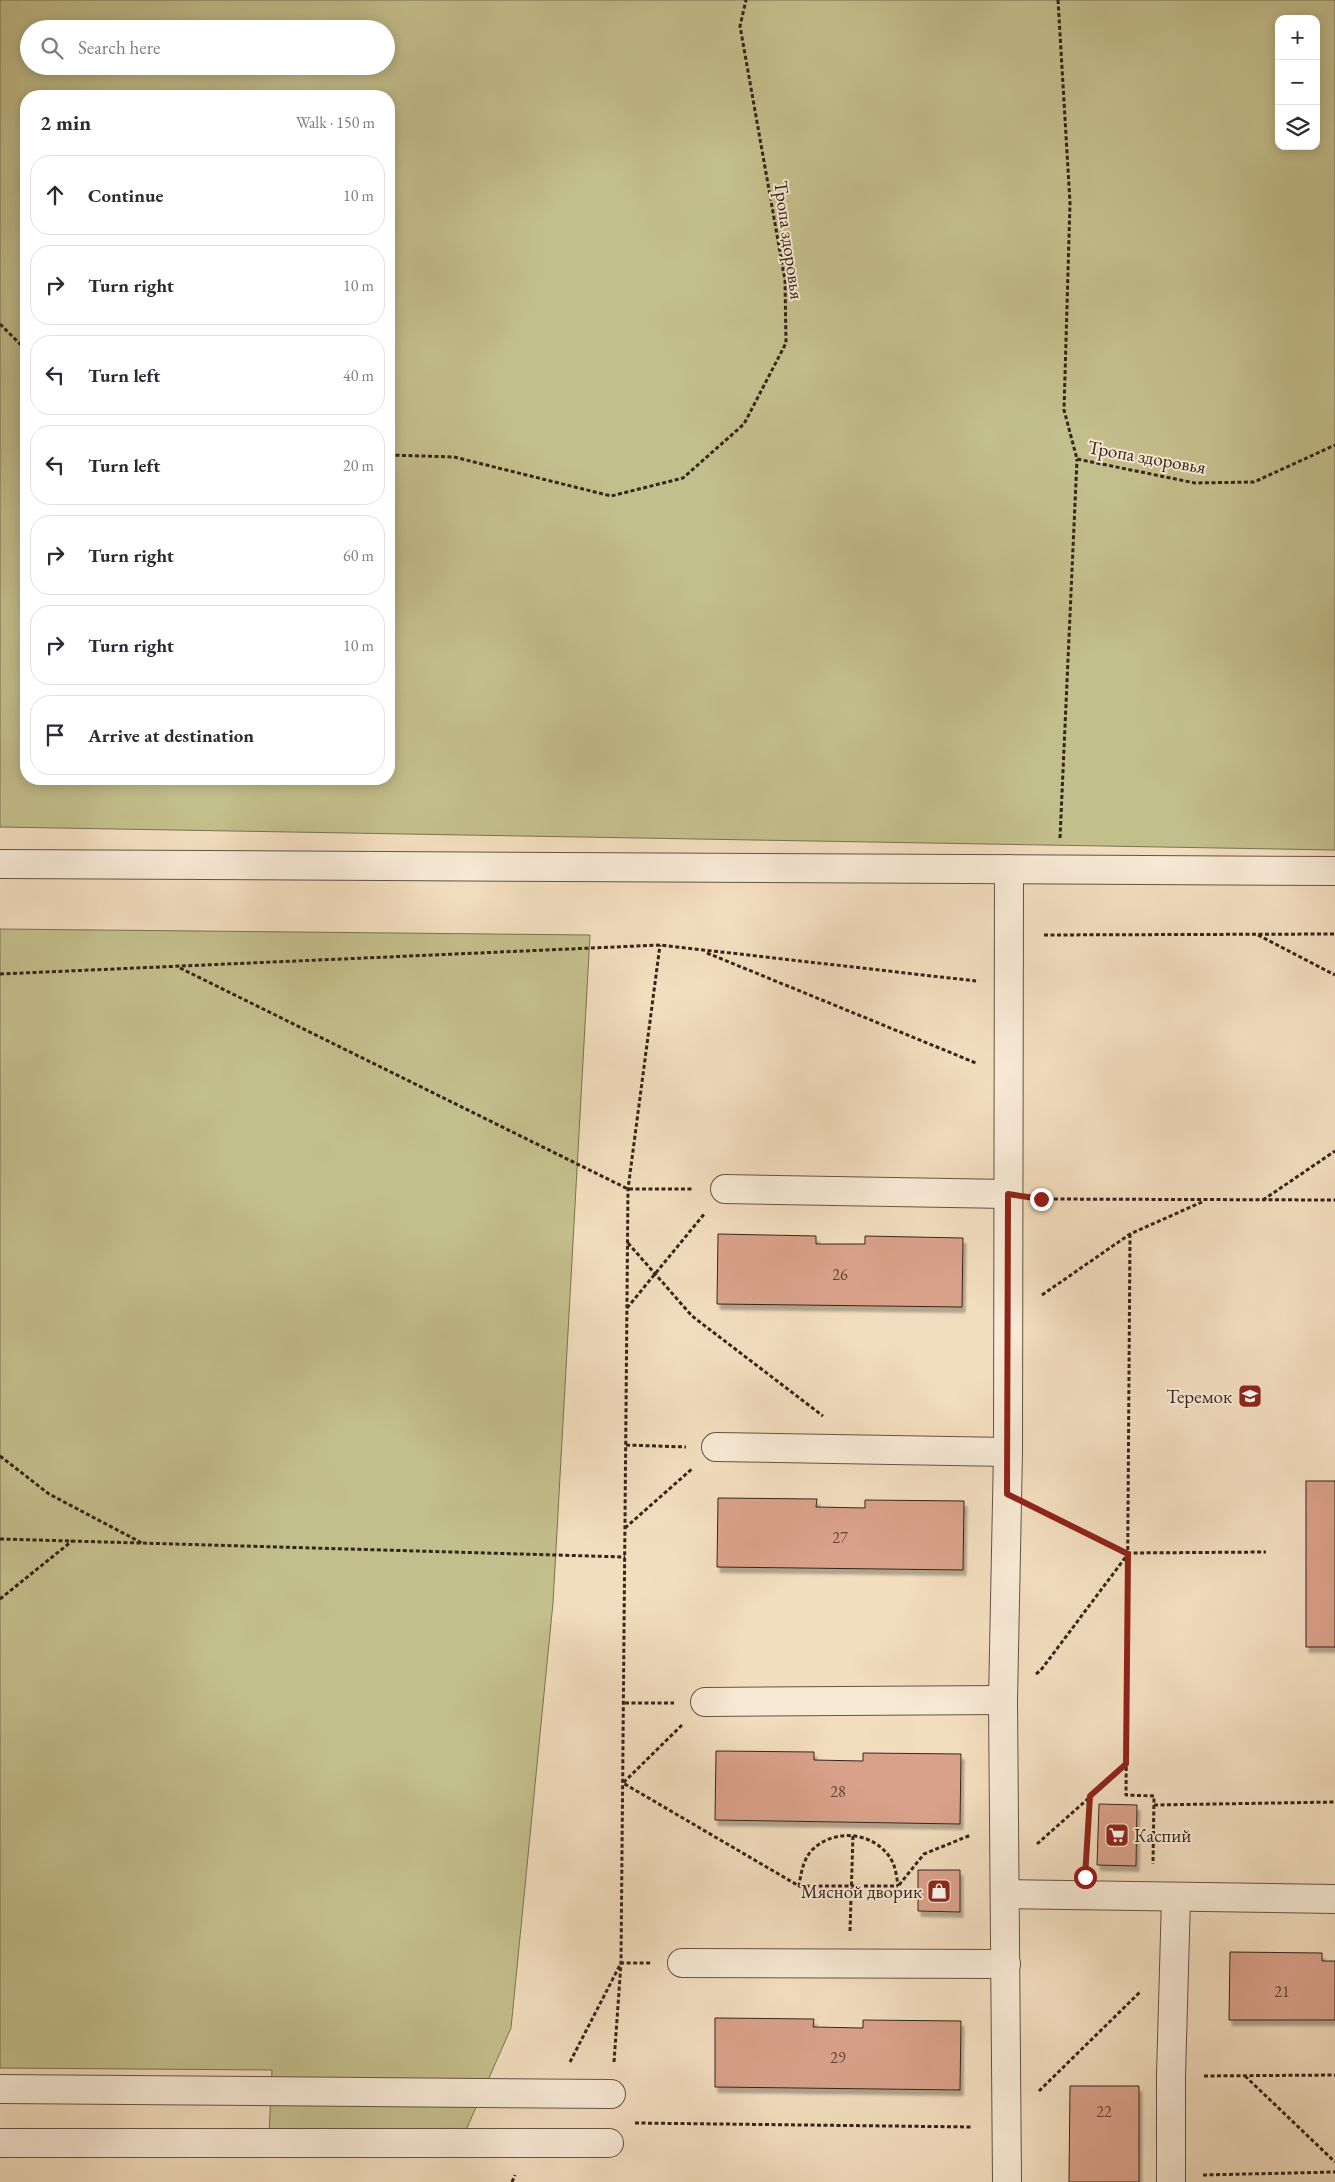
<!DOCTYPE html>
<meta charset="utf-8">
<style>
body{margin:0;font-family:"EB Garamond",serif;background:#f7f7f7;color:#2b2b33}
.controls{position:absolute;right:15px;top:15px;display:grid;overflow:hidden;border-radius:10px;box-shadow:0 2px 12px #0003}
.controls button{width:45px;height:45px;display:grid;place-items:center;padding:0;border:0;border-bottom:1px solid #e1e1e2;background:#fff;color:#2b2b33;font:25px sans-serif}
.stop{position:absolute;width:15px;height:15px;margin:-11px;border:4px solid #8f2418;border-radius:50%;background:#fff}
.stop.end{background:#8f2418;border-color:#fff;box-shadow:0 1px 5px #0008}
.list{margin:0;padding:0;list-style:none}
h2{display:flex;justify-content:space-between;align-items:center;height:65px;margin:0;padding:0 20px;font-size:21px}
h2 small{font-size:16px;font-weight:400;color:#7c7c81}
.list li{display:grid;grid-template-columns:32px 1fr auto;gap:15px;align-items:center;box-sizing:border-box;height:80px;margin:0 10px 10px;padding:0 10px;border:1px solid #e1e1e2;border-radius:20px}
.list b{display:block;font-size:19px;white-space:nowrap}
.list em{font-size:16px;font-style:normal;color:#7c7c81}
.icon{flex:none;width:28px;height:28px;fill:none;stroke:currentColor;stroke-width:2;stroke-linecap:round;stroke-linejoin:round}
.map{position:relative;flex:none;width:1335px;height:2182px;overflow:hidden}
.search{position:absolute;background:#fff;box-shadow:0 2px 12px #0003;left:20px;top:20px;width:375px;height:55px;display:flex;align-items:center;gap:12px;box-sizing:border-box;padding:0 18px;border-radius:28px;color:#7c7c81;font-size:19px}
.panel{position:absolute;background:#fff;box-shadow:0 2px 12px #0003;left:20px;top:90px;width:375px;height:695px;border-radius:20px}
.map>svg:first-child{display:block}
.green{fill:#c3bf8c;stroke:#7c7253;fill-rule:evenodd}
.building{fill:#daa18a;stroke:#36251a;filter:url(#shadow)}
.lines{fill:none;stroke-linecap:round;stroke-linejoin:round}
.minor-casing{stroke:#655343;stroke-width:30}
.path{stroke:#36251a;stroke-width:3;stroke-dasharray:4 2.5;stroke-linecap:butt}
.minor{stroke:#f7e9d5;stroke-width:28}
.route{stroke:#8f2418;stroke-width:6}
.labels{text-anchor:middle;dominant-baseline:central;stroke-width:4;stroke-linejoin:round;paint-order:stroke}
.number-label{font-size:16px;fill:#5f4436}
.street-label{font-size:19px;fill:#36251a;stroke:#f7e9d5}
.poi-label{font-size:19px;fill:#36251a;stroke:#f7e9d5;text-anchor:end}
</style>
<div class="map">
<svg width="1335" height="2182" viewBox="0 0 1335 2182">
<defs>
<filter id="shadow"><feDropShadow dx="3" dy="5.5" stdDeviation="1" flood-color="#0004"/></filter>
</defs>
<rect width="100%" height="100%" fill="#f2ddbe"/>
<filter id="stains"><feTurbulence type="fractalNoise" baseFrequency=".004" numOctaves="4"/><feColorMatrix values="0 0 0 0 .2 0 0 0 0 .09 0 0 0 0 .02 0 0 0 .5 -.17"/></filter>
<radialGradient id="worn" r=".72"><stop offset=".6" stop-color="#630" stop-opacity="0"/><stop offset="1" stop-color="#630" stop-opacity=".3"/></radialGradient>
<g class="green">
<path d="M0,0H1335V850L0,827ZM1279,19H1316V146H1279ZM29,29H386V66H29ZM26,96H389V779H26Z"/>
<polygon points="0,929 590,935 553,1603 511,2028 466,2130 269,2135 272,2070 0,2068"/>
</g>
<g class="building">
<polygon points="718,1234 816,1236 816,1244 865,1244 865,1236 963,1238 962,1307 717,1304"/>
<rect x="1306" y="1481" width="29" height="166"/>
<polygon points="718,1498 817,1499 816,1507 865,1508 865,1500 964,1501 963,1570 717,1567"/>
<polygon points="716,1751 814,1752 814,1760 863,1761 863,1753 961,1754 960,1824 715,1820"/>
<polygon points="1099,1804 1137,1805 1136,1866 1097,1865"/>
<polygon points="918,1870 960,1870 960,1912 918,1911"/>
<polygon points="1230,1952 1322,1953 1322,1961 1335,1961 1335,2020 1229,2020"/>
<polygon points="715,2018 814,2019 813,2027 863,2028 863,2020 961,2021 960,2090 715,2087"/>
<polygon points="1070,2086 1139,2086 1139,2182 1069,2182"/>
</g>
<g class="lines">
<g class="minor-casing">
<g id="minor">
<polyline points="0,864 1335,871"/>
<polyline points="725,1189 1008,1194"/>
<polyline points="716,1447 1008,1452"/>
<polyline points="705,1702 1003,1700"/>
<polyline points="1006,1894 1335,1899"/>
<polyline points="682,1963 1006,1964"/>
<polyline points="0,2089 611,2094"/>
<polyline points="0,2143 609,2143"/>
<polyline points="1007,2182 1003,1700 1008,1452 1009,869"/>
<polyline points="1171,2182 1171,2076 1176,1898"/>
</g>
</g>
<g class="path">
<polyline points="1058,0 1070,203 1064,410 1077,459 1195,483 1254,482 1335,445"/>
<polyline points="0,324 26,350"/>
<polyline points="389,455 454,457 611,496 683,478 744,424 786,343 785,280 740,26 746,0"/>
<polyline points="1060,838 1077,459"/>
<polyline points="1044,935 1335,934"/>
<polyline points="1258,935 1335,975"/>
<polyline points="707,953 976,1063"/>
<polyline points="180,968 628,1189 694,1189"/>
<polyline points="0,974 660,945 976,981"/>
<polyline points="1041,1199 1335,1200"/>
<polyline points="1263,1200 1335,1151"/>
<polyline points="1130,1234 1126,1795 1154,1796 1153,1864"/>
<polyline points="628,1243 692,1316 823,1416"/>
<polyline points="1042,1295 1130,1234 1202,1202"/>
<polyline points="627,1308 705,1213"/>
<polyline points="626,1445 686,1447"/>
<polyline points="0,1456 49,1494 142,1543"/>
<polyline points="1039,1511 1128,1553 1266,1552"/>
<polyline points="625,1528 693,1468"/>
<polyline points="0,1539 625,1557"/>
<polyline points="0,1599 72,1541"/>
<polyline points="1036,1674 1041,1670 1128,1554"/>
<polyline points="625,1703 674,1703"/>
<path d="M682,1725L623,1783L799,1886C801,1873 803,1860 812,1850C836,1826 879,1833 893,1863C896,1870 897,1879 898,1886"/>
<polyline points="1154,1805 1335,1802"/>
<polyline points="1037,1844 1090,1797"/>
<polyline points="1086,1862 1090,1796 1126,1765"/>
<polyline points="899,1885 924,1854 971,1835"/>
<polyline points="799,1886 898,1886"/>
<polyline points="850,1931 853,1835"/>
<polyline points="570,2062 621,1963 651,1963"/>
<polyline points="614,2062 621,1963 628,1189 660,945"/>
<polyline points="1204,2076 1335,2075"/>
<polyline points="1245,2076 1335,2162"/>
<polyline points="1039,2091 1140,1992"/>
<polyline points="635,2123 973,2127"/>
<polyline points="1203,2175 1335,2172"/>
<polyline points="512,2182 515,2175"/>
</g>
<use href="#minor" class="minor"/>
</g>
<g class="lines">
<polyline class="route" points="1041,1199 1008,1194 1007,1494 1128,1554 1126,1764 1090,1796 1085,1877"/>
</g>
<defs>
<g id="school-square" transform="scale(1.25)"><rect x="-9" y="-9" width="18" height="18" rx="4" fill="#8f2418" stroke="#f7e9d5"/><path d="M0-5L7-2L0 1L-7-2ZM-4 1L0 2.5L4 1V4Q0 6-4 4Z" fill="#fff"/></g>
<g id="supermarket-square" transform="scale(1.25)"><rect x="-9" y="-9" width="18" height="18" rx="4" fill="#8f2418" stroke="#f7e9d5"/><path d="M-6-5.5h2.5l.6 2H6L4.5 2H-2.5L-4.4-4H-6ZM-1.5 3.2a1.3 1.3 0 1 0 .1 0ZM3 3.2a1.3 1.3 0 1 0 .1 0Z" fill="#fff"/></g>
<g id="shop-square" transform="scale(1.25)"><rect x="-9" y="-9" width="18" height="18" rx="4" fill="#8f2418" stroke="#f7e9d5"/><path d="M-5-2.5h2.3a2.7 3.5 0 0 1 5.4 0H5L5.5 6h-11ZM-1.5-2.5h3a1.5 2.3 0 0 0-3 0Z" fill="#fff"/></g>
</defs>
<g fill-rule="evenodd">
<use href="#school-square" x="1250" y="1396"/>
<use href="#supermarket-square" x="1117" y="1835"/>
<use href="#shop-square" x="939" y="1891"/>
</g>
<g class="labels">
<g class="number-label">
<text x="840" y="1274">26</text>
<text x="840" y="1537">27</text>
<text x="838" y="1791">28</text>
<text x="1282" y="1991">21</text>
<text x="838" y="2057">29</text>
<text x="1104" y="2111">22</text>
</g>
<g class="street-label">
<text transform="translate(789 240) rotate(82)">Тропа здоровья</text>
<text transform="translate(1147 457) rotate(10)">Тропа здоровья</text>
</g>
<g class="poi-label">
<text x="1232" y="1396">Теремок</text>
<text x="1134" y="1835" text-anchor="start">Каспий</text>
<text x="922" y="1891">Мясной дворик</text>
</g>
</g>
<rect width="100%" height="100%" filter="url(#stains)"/>
<rect width="100%" height="100%" fill="url(#worn)"/>
</svg>
<div class="controls">
<button>+</button>
<button>−</button>
<button><svg class="icon" aria-label="layers" viewBox="0 0 24 24"><path d="M12 4l9 5-9 5-9-5zM3 14l9 5 9-5"/></svg></button>
</div>
<div class="stop" style="left:1085px;top:1877px"></div>
<div class="stop end" style="left:1041px;top:1199px"></div>
<div class="search"><svg class="icon" aria-label="search" viewBox="0 0 24 24"><circle cx="10" cy="10" r="6"/><path d="M15 15l6 6"/></svg>Search here</div>
<section class="panel">
<h2>2 min<small>Walk · 150 m</small></h2>
<ul class="list">
<li><svg class="icon" aria-label="ahead" viewBox="0 0 24 24"><path d="M12 20V5M6 11l6-6 6 6"/></svg><div><b>Continue</b></div><em>10 m</em></li>
<li><svg class="icon" aria-label="right" viewBox="0 0 24 24"><path d="M7 20v-9h11M14 6l5 5-5 5"/></svg><div><b>Turn right</b></div><em>10 m</em></li>
<li><svg class="icon" aria-label="left" viewBox="0 0 24 24"><path d="M17 20v-9H6M10 6l-5 5 5 5"/></svg><div><b>Turn left</b></div><em>40 m</em></li>
<li><svg class="icon" aria-label="left" viewBox="0 0 24 24"><path d="M17 20v-9H6M10 6l-5 5 5 5"/></svg><div><b>Turn left</b></div><em>20 m</em></li>
<li><svg class="icon" aria-label="right" viewBox="0 0 24 24"><path d="M7 20v-9h11M14 6l5 5-5 5"/></svg><div><b>Turn right</b></div><em>60 m</em></li>
<li><svg class="icon" aria-label="right" viewBox="0 0 24 24"><path d="M7 20v-9h11M14 6l5 5-5 5"/></svg><div><b>Turn right</b></div><em>10 m</em></li>
<li><svg class="icon" aria-label="arrive" viewBox="0 0 24 24"><path d="M6 21V4h12l-3 4 3 4H6"/></svg><div><b>Arrive at destination</b></div></li>
</ul>
</section>
</div>
